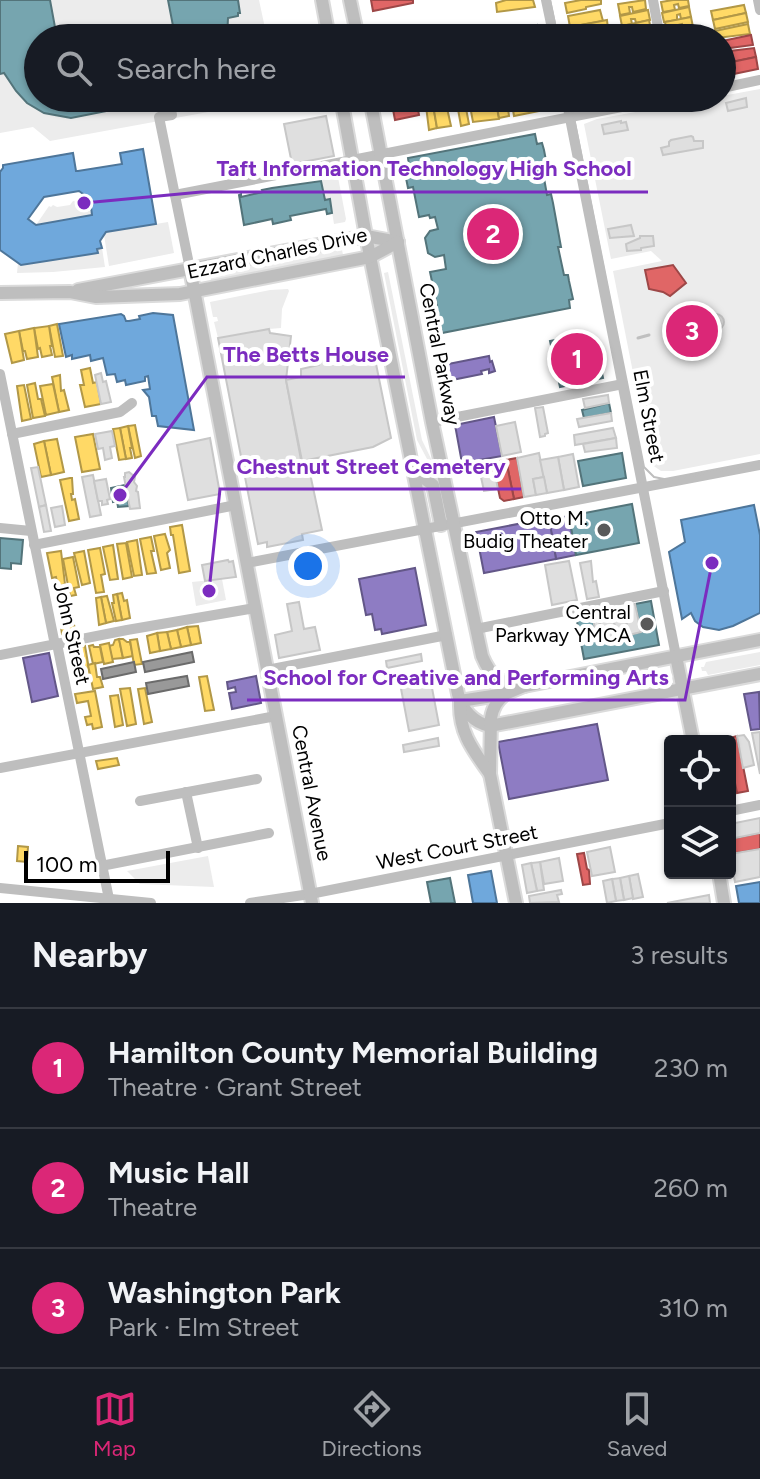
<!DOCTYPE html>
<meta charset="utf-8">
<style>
body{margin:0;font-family:Figtree,sans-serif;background:#242831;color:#f1f3f6}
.controls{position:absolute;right:24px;bottom:24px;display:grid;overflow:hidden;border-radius:8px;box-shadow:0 2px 6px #0004}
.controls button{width:72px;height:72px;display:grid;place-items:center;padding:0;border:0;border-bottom:2px solid #363941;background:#171b24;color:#f1f3f6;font:40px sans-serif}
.scale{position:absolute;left:24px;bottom:20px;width:146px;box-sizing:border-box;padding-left:8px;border:4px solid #000;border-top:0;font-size:22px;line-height:28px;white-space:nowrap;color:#000;-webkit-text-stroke:6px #fff;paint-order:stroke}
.you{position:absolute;left:308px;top:566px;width:28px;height:28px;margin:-20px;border:6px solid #fff;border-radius:50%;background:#1a73e8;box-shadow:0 0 0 12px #1a73e833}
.badge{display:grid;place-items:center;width:52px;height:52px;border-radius:50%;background:#db2777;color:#fff;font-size:26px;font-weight:700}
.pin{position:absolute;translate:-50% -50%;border:4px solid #fff;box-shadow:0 2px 8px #0006}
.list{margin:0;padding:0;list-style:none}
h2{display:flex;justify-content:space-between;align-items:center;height:104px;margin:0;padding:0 32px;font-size:34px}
h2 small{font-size:26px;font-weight:400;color:#9ea1a6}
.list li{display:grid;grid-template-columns:52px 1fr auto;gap:24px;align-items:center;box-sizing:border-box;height:120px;padding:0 32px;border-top:2px solid #363941}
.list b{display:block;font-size:30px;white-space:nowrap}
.list p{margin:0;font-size:26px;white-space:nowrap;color:#9ea1a6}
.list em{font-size:26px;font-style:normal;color:#9ea1a6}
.icon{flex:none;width:44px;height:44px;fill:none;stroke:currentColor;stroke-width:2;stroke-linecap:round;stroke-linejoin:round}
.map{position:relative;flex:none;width:760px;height:903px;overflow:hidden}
.search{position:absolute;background:#171b24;box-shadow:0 2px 6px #0004;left:24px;right:24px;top:24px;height:88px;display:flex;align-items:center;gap:20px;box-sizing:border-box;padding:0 28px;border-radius:44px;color:#9ea1a6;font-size:30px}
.sheet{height:464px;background:#171b24}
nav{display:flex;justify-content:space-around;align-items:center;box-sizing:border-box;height:112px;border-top:2px solid #363941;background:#171b24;font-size:22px;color:#9ea1a6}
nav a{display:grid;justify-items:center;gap:4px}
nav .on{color:#db2777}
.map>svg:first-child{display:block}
.green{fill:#ececec}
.homes{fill:#ffd966;stroke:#b29847;stroke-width:2}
.shops{fill:#e06666;stroke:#9d4747;stroke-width:2}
.offices{fill:#8e7cc3;stroke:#635788;stroke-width:2}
.schools{fill:#6fa8dc;stroke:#4e769a;stroke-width:2;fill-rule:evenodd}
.public{fill:#76a5af;stroke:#53747a;stroke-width:2}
.industry{fill:#999;stroke:#6b6b6b;stroke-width:2}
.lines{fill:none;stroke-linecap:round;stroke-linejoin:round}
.stream{stroke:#bfbfbf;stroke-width:3}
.building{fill:#dfdfdf;stroke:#c7c7c7;stroke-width:2}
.major-casing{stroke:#dbdbdb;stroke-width:16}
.minor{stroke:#bebebe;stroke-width:10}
.major{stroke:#bebebe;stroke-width:12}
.tram{stroke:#bebebe;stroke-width:2}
.poi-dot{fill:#595959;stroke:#fff;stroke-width:3}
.labels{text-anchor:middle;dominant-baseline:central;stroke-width:8;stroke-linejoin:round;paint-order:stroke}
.street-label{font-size:20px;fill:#000;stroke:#fff}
.poi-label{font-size:20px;fill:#000;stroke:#fff;text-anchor:end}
.leader{fill:none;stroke:#7b2cbf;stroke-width:3}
.callout-dot{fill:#7b2cbf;stroke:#fff;stroke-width:3}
.callout-label{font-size:22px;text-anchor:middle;font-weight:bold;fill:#7b2cbf;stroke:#fff;stroke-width:8;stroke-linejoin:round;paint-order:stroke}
</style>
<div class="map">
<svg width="760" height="903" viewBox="0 0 760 903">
<rect width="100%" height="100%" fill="#fff"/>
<g class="green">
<polygon points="0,0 259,0 265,28 231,35 231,38 38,38 38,98 243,98 244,103 241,106 50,141 33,127 0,133"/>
<polygon points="760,89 760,454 673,471 661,471 651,464 613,271 662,261 651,251 611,259 584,124 597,119 713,98 722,98 722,96"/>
<polygon points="337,172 346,219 345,222 334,224 330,200 325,200 320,176"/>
<polygon points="73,201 77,202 91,212 92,215 36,225 49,206 51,207 53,205 57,207 70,205"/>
<polygon points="168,222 174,253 109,266 104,235 106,232"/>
<polygon points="341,244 343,255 211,281 209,270"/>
<polygon points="102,248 105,267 53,272 17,273 18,263 21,265 97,253 97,249"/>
<polygon points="388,272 422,440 438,473 446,511 442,511 435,474 417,440 384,273"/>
<polygon points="288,289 289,291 282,309 281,328 269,329 218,338 214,322 218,321 217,317 213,317 210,302 270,290"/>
<polygon points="222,579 226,600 196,606 192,582"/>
<polygon points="760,652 760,665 708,675 706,671 702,671 701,667 704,667 706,662"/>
<polygon points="208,856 214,887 140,884 127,871"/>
</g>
<g class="homes">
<polygon points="506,0 533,0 535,7 497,12 496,3"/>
<polygon points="581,0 601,0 601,4 586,7 586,9 567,13 565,3"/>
<polygon points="645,0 646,9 633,12 632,7 629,7 630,13 620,15 618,4"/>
<polygon points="673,0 688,0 689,6 679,8 678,4 674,5 675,10 663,12 661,2"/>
<polygon points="744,5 746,13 713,20 711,11"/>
<polygon points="689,7 691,17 681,19 680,14 677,15 677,20 664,22 662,13"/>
<polygon points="600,10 603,21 570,27 568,16"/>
<polygon points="648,10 650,20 636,23 635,19 631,19 632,24 622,26 620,16"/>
<polygon points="746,13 748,22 715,29 713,20"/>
<polygon points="691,17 693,27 683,29 682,24 678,25 679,30 667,33 665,22"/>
<polygon points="607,20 608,29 572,36 570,27"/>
<polygon points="649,20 651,30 638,33 637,28 633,29 634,34 624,36 622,26"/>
<polygon points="748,24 750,34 717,38 715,31"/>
<polygon points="614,28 616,38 572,38 572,36"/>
<polygon points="694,28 695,37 685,38 685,35 681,36 681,38 668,38 667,34"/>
<polygon points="425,98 432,98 437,128 429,130"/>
<polygon points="437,98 445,99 451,126 437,128 432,99"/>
<polygon points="456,98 464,98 469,124 461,126"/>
<polygon points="484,98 493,98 494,101 496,100 499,119 473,122 470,106 485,103"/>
<polygon points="495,98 503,98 503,101 507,101 509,116 499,118"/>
<polygon points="536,98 552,98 554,108 514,116 512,104"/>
<polygon points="57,324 63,356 55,357 49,326"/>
<polygon points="49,326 52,346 50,346 52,355 42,357 40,348 38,349 34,328"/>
<polygon points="34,328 38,357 27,359 25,351 23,351 19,331"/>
<polygon points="19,331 24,360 12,363 5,334"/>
<polygon points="90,368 93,383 97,382 101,404 85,407 80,385 84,385 81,370"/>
<polygon points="60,375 61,391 64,390 69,410 59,412 52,377"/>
<polygon points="35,383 38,399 41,399 45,416 33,418 27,385"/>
<polygon points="53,384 59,412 46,415 40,386"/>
<polygon points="24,385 31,419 22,421 17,386"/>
<polygon points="135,425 141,456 135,458 128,426"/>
<polygon points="128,426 132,448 130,448 132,458 126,459 120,428"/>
<polygon points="120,428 126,459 119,460 113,429"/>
<polygon points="93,434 100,469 82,472 75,437"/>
<polygon points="57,439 64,472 51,475 44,441"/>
<polygon points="44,441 51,475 41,477 34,444"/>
<polygon points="70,478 72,478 73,494 71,494 72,500 75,499 79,519 69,521 60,480"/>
<polygon points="182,525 190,571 179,573 173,535 171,535 170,527"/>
<polygon points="165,534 170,550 167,553 170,568 161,570 154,536"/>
<polygon points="151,537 154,551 151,551 156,573 147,574 140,539"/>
<polygon points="137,540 142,575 134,576 127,542"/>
<polygon points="126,543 132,577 123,579 117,544"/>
<polygon points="113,545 118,579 110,580 103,547"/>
<polygon points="100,548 105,574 101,575 104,592 96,593 88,550"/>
<polygon points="61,551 65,584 58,587 56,577 52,578 47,553"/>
<polygon points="84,551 90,583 82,585 74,553"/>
<polygon points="73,557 79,587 74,588 76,595 70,596 63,559"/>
<polygon points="122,593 124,601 127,600 130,618 122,620 117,594"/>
<polygon points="117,594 122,620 116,621 112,603 114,603 113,595"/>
<polygon points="107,596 114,621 106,623 101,597"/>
<polygon points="101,597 106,623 99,625 96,598"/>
<polygon points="67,605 68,613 72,613 75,630 62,634 58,607"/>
<polygon points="198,626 201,643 191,645 187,627"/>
<polygon points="187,627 191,645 181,647 177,630"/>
<polygon points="177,630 181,647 171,649 167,632"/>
<polygon points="167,632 171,649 160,651 157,633"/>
<polygon points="157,633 160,651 150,653 147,636"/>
<polygon points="119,639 123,658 112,659 109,646 113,645 115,640"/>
<polygon points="119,639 123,639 127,642 130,642 133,656 123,658"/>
<polygon points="137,639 142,664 134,665 130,640"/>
<polygon points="109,643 113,662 104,664 100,645"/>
<polygon points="93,645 94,647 100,647 103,662 93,664 89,646"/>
<polygon points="85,646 90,675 83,676 76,648"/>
<polygon points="95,663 97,677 100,677 103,687 93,689 88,665"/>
<polygon points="207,676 214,710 205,711 199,677"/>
<polygon points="130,688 136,724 127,726 120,689"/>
<polygon points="145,688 152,722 144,724 138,689"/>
<polygon points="95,691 102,727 93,729 92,724 87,725 85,717 91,716 88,701 77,703 75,694"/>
<polygon points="118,695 123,725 115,727 110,696"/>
<polygon points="117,758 119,765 98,769 96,761"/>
<polygon points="18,846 28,847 27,862 17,861"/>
</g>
<g class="shops">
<polygon points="371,0 413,0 413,3 373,11"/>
<polygon points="751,35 753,45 722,49 722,41"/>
<polygon points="754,48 756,57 722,64 722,52"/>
<polygon points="756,57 758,69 724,76 722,64"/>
<polygon points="399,98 416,98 419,115 395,120 391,99"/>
<polygon points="673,265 686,283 670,296 663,292 649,289 645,270"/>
<polygon points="517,458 524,497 514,499 506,460"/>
<polygon points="506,460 514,499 504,501 500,498 495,474 489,475 487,463"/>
<polygon points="737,736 748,791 737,793 730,758 730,741 726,741 726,739"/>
<polygon points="760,833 760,849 730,854 730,839"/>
<polygon points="584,853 587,869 589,870 590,884 583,885 577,854"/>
</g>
<g class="offices">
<polygon points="489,356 490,362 492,361 495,371 489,373 489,369 481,371 482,374 447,381 443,365"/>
<polygon points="494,417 502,456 462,463 455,425"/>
<polygon points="569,516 576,555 556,559 549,520"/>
<polygon points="549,518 556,559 484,573 476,532"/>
<polygon points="415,568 426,625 382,634 381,629 375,630 372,614 366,615 359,579"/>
<polygon points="49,653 58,696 32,702 23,658"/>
<polygon points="256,676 261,703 232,709 229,693 236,692 235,687 228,689 227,682"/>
<polygon points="759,692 760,729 751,730 744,694"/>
<polygon points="597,724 608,780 509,799 498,742"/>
</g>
<g class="schools">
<path d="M143,149L156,224L106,232L100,241L102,248L97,249L98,253L21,265L0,250V172L3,168V165L73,153L76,171H78L122,164L120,153ZM79,191L90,199L92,215L36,225L28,219L44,197Z"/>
<polygon points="153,313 173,315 194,430 158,426 156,416 152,416 149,397 143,390 150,389 148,376 145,377 145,381 126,385 125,380 117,382 115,374 107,375 103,358 91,361 90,355 72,359 72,355 66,357 59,324 121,314 124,316 126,321 129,321 140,319 139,316"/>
<polygon points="754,505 760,535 760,613 733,626 719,630 703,627 695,621 691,613 682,619 669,552 685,542 681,520"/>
<polygon points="491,871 497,903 473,903 468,875"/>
<polygon points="760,882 760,903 739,903 736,886"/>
</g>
<g class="public">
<polygon points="0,0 50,0 57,38 38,38 38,98 161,98 162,100 71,118 44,113 27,103 16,91 4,73 0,74"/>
<polygon points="168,0 238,0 240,13 238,13 238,16 228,18 227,38 168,38 172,36 174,31"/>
<polygon points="537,25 539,38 500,38 498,32"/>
<polygon points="535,134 537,144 542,143 544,150 547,166 542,167 547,195 551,194 553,203 561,247 558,247 564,275 568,275 569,281 573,299 569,300 570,308 442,333 439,319 436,319 433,306 437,305 430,272 446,269 444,255 435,257 428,253 425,238 430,231 438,229 435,217 430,218 429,215 419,217 413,187 408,188 405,173 410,172 408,158"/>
<polygon points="321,181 325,200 330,199 332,213 327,214 326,209 290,216 291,220 273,224 272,219 244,225 239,195 241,194 241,197 263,192 262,190 272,188"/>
<polygon points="565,338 567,347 596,342 603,378 560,387 550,341"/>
<polygon points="609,403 611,413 584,418 582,410"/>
<polygon points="622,453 626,478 583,486 578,461"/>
<polygon points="125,485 129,506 118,507 117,501 113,502 111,488"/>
<polygon points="632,504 639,543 576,555 569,516"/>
<polygon points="0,538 23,540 21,564 11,563 11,569 0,568"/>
<polygon points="651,601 659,645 584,659 576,616 592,613 597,641 617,637 641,632 635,604"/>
<polygon points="450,878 455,903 431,903 427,882"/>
</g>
<g class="industry">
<polygon points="192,652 194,662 145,672 143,662"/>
<polygon points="134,662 136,672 103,679 101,669"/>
<polygon points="187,676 189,686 148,694 146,683"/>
</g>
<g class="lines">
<polyline class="stream" points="638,338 649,335"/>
</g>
<g class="building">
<polygon points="746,98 747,107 728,111 726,103"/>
<polygon points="326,116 334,156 292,164 284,124"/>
<polygon points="621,121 621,123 626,122 628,130 604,134 602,125"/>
<polygon points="691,136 693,137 694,141 703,141 703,148 663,155 661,148 669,146 669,142 671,140"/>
<polygon points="631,225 634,236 610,238 608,229"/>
<polygon points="640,236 653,236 654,246 641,248 641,250 627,251 626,244 640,238"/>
<circle cx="716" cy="322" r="8"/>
<polygon points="269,329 270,333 291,336 286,380 302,465 308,464 322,530 302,534 303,540 267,547 267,542 258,544 218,338"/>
<polygon points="355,352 374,354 391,438 373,447 302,461 286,380 301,377 301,369 319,365 320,360"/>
<polygon points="101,373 103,382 106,381 111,402 101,404 95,375"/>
<polygon points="608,395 609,403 585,408 583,399"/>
<polygon points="543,407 548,433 545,434 545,436 540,437 535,408"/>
<polygon points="611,413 612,421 579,427 577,419"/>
<polygon points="515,422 521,452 502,456 496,426"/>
<polygon points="613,428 616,438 575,445 574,435"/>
<polygon points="112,431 115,446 110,447 112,458 105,460 103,448 98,449 95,434"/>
<polygon points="210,438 220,494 188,500 177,445"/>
<polygon points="616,438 617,448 585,452 583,444"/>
<polygon points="539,453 544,477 533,479 536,495 524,497 517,458"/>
<polygon points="573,454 579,487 564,490 558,457"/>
<polygon points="558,457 564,490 547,493 540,460"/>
<polygon points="38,467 46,505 39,507 31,468"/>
<polygon points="129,472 135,477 134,482 137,486 136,491 138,492 140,508 130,509 124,477 125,477 125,473"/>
<polygon points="495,474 498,489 484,491 481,477"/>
<polygon points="93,475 101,515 90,517 82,477"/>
<polygon points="544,477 547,493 536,495 533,479"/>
<polygon points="106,479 110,499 107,500 108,504 102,505 102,501 98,501 94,481"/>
<polygon points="46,505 51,531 44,532 39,507"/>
<polygon points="62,506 65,525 55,527 51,508"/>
<polygon points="228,560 229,562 233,561 236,577 205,581 202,565"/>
<polygon points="569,561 577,600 552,605 545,565"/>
<polygon points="591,561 593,582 596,581 599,597 587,599 580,563"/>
<polygon points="299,602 304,629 315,627 320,650 279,658 275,635 292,631 287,604"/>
<polygon points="635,604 641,632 629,635 623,607"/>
<polygon points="623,607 629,635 617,637 611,609"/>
<polygon points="611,609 617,637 603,640 597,612"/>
<polygon points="597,612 603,640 597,641 592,613"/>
<polygon points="421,654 422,661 387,668 386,661"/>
<polygon points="429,672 439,725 409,731 399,678"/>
<polygon points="760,732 760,774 752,733"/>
<polygon points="744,735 749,742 754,765 743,768 737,736"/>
<polygon points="438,738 439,746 404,752 403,745"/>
<polygon points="760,818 760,833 730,839 730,824"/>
<polygon points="610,847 615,872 592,876 587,852"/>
<polygon points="760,849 760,877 735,882 730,854"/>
<polygon points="559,858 563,881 544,884 540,862"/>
<polygon points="540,862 544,890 537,891 531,863"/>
<polygon points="531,863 537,891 527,893 522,865"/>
<polygon points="638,874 643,897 633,899 629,876"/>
<polygon points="629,876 633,898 624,900 620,878"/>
<polygon points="620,878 624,900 616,901 612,879"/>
<polygon points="612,879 616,901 607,903 603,881"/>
<polygon points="561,890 562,894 557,895 559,902 530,903 529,896"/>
<polygon points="709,895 710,903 667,903"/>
</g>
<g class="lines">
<g class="major-casing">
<g id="major">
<polyline points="322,0 329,38"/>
<polyline points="350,0 358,38"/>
<path d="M341,98L366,236L458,694C462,710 474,723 490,726L760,674"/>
<path d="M370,98L432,422L482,656C491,678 501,684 524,686"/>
<polyline points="190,269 312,903"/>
<polyline points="78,290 366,236 398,242"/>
<polyline points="0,293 70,292 96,297 180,294 370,257 398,242"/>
<polyline points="414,471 433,485 441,525"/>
<polyline points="676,656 693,741"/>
<path d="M505,694C497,701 493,707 491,718L490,774L516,903"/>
<polyline points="460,701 505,694 524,686 760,640"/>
<path d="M460,702C459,733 473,750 490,774"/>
<polyline points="719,873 724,903"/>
</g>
</g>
<g class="minor">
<polyline points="546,0 554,38"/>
<polyline points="653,0 660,38"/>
<polyline points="758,0 760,10"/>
<polyline points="722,88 760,80"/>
<polyline points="169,98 172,115 159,117 190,269"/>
<polyline points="566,98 676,656"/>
<polyline points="175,195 667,98"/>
<polyline points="0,374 54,640 57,644 109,899"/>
<polyline points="432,422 623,384"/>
<polyline points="12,434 120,412 132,403"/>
<polyline points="0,528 31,531"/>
<polyline points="34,545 236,505"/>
<polyline points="247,563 760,465"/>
<polyline points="476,629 664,591"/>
<polyline points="0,655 127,630 255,608"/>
<polyline points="267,670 447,635"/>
<polyline points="0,768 276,716"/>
<polyline points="186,792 198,848"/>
<polyline points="140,801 257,779"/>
<polyline points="730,811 760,805"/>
<polyline points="101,866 269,833"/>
<polyline points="0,888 151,903"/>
<polyline points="250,903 310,894 670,823"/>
</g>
<use href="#major" class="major"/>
<g class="tram">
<polyline points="550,0 558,38"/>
<polyline points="570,98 644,467 654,477 669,480 760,463"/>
</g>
</g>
<g class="poi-dot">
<circle cx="604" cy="530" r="8"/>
<circle cx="647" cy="624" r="8"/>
</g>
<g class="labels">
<g class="street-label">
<text transform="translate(277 253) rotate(-12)">Ezzard Charles Drive</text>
<text transform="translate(440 354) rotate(79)">Central Parkway</text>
<text transform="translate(649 416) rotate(79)">Elm Street</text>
<text transform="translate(72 633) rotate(77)">John Street</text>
<text transform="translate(312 793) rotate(79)">Central Avenue</text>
<text transform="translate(457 847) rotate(-11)">West Court Street</text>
</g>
<g class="poi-label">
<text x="588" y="518">Otto M.<tspan x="588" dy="23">Budig Theater</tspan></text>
<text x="631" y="612">Central<tspan x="631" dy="23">Parkway YMCA</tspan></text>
</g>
</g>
<path class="leader" d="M84 203L201 192H648M120 495L207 377H405M209 591L220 489H521M712 563L685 700H247"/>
<g class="callout-dot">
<circle cx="84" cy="203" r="8"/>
<circle cx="120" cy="495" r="8"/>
<circle cx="209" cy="591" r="8"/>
<circle cx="712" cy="563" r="8"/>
</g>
<g class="callout-label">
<text x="424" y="176">Taft Information Technology High School</text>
<text x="306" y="362">The Betts House</text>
<text x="371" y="474">Chestnut Street Cemetery</text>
<text x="466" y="685">School for Creative and Performing Arts</text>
</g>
</svg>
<div class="controls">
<button><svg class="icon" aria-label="locate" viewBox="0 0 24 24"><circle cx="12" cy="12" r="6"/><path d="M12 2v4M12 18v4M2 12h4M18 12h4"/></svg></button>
<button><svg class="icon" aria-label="layers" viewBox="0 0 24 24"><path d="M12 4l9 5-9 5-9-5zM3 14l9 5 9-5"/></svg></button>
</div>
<div class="scale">100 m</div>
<div class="you"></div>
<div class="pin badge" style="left:577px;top:359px">1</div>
<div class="pin badge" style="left:493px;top:234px">2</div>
<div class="pin badge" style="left:692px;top:331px">3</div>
<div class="search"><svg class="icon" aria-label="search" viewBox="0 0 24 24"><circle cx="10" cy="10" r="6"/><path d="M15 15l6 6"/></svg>Search here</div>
</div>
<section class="sheet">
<h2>Nearby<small>3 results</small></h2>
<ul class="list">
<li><span class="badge">1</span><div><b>Hamilton County Memorial Building</b><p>Theatre · Grant Street</p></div><em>230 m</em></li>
<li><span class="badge">2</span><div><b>Music Hall</b><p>Theatre</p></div><em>260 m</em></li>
<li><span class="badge">3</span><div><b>Washington Park</b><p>Park · Elm Street</p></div><em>310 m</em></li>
</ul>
</section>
<nav>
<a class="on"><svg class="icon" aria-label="map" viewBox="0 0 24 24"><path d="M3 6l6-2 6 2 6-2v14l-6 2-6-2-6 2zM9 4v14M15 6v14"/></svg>Map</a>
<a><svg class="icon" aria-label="directions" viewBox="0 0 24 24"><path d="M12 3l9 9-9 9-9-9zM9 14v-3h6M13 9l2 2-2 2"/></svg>Directions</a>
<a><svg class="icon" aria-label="saved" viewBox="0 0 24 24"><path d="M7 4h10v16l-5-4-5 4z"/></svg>Saved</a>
</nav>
